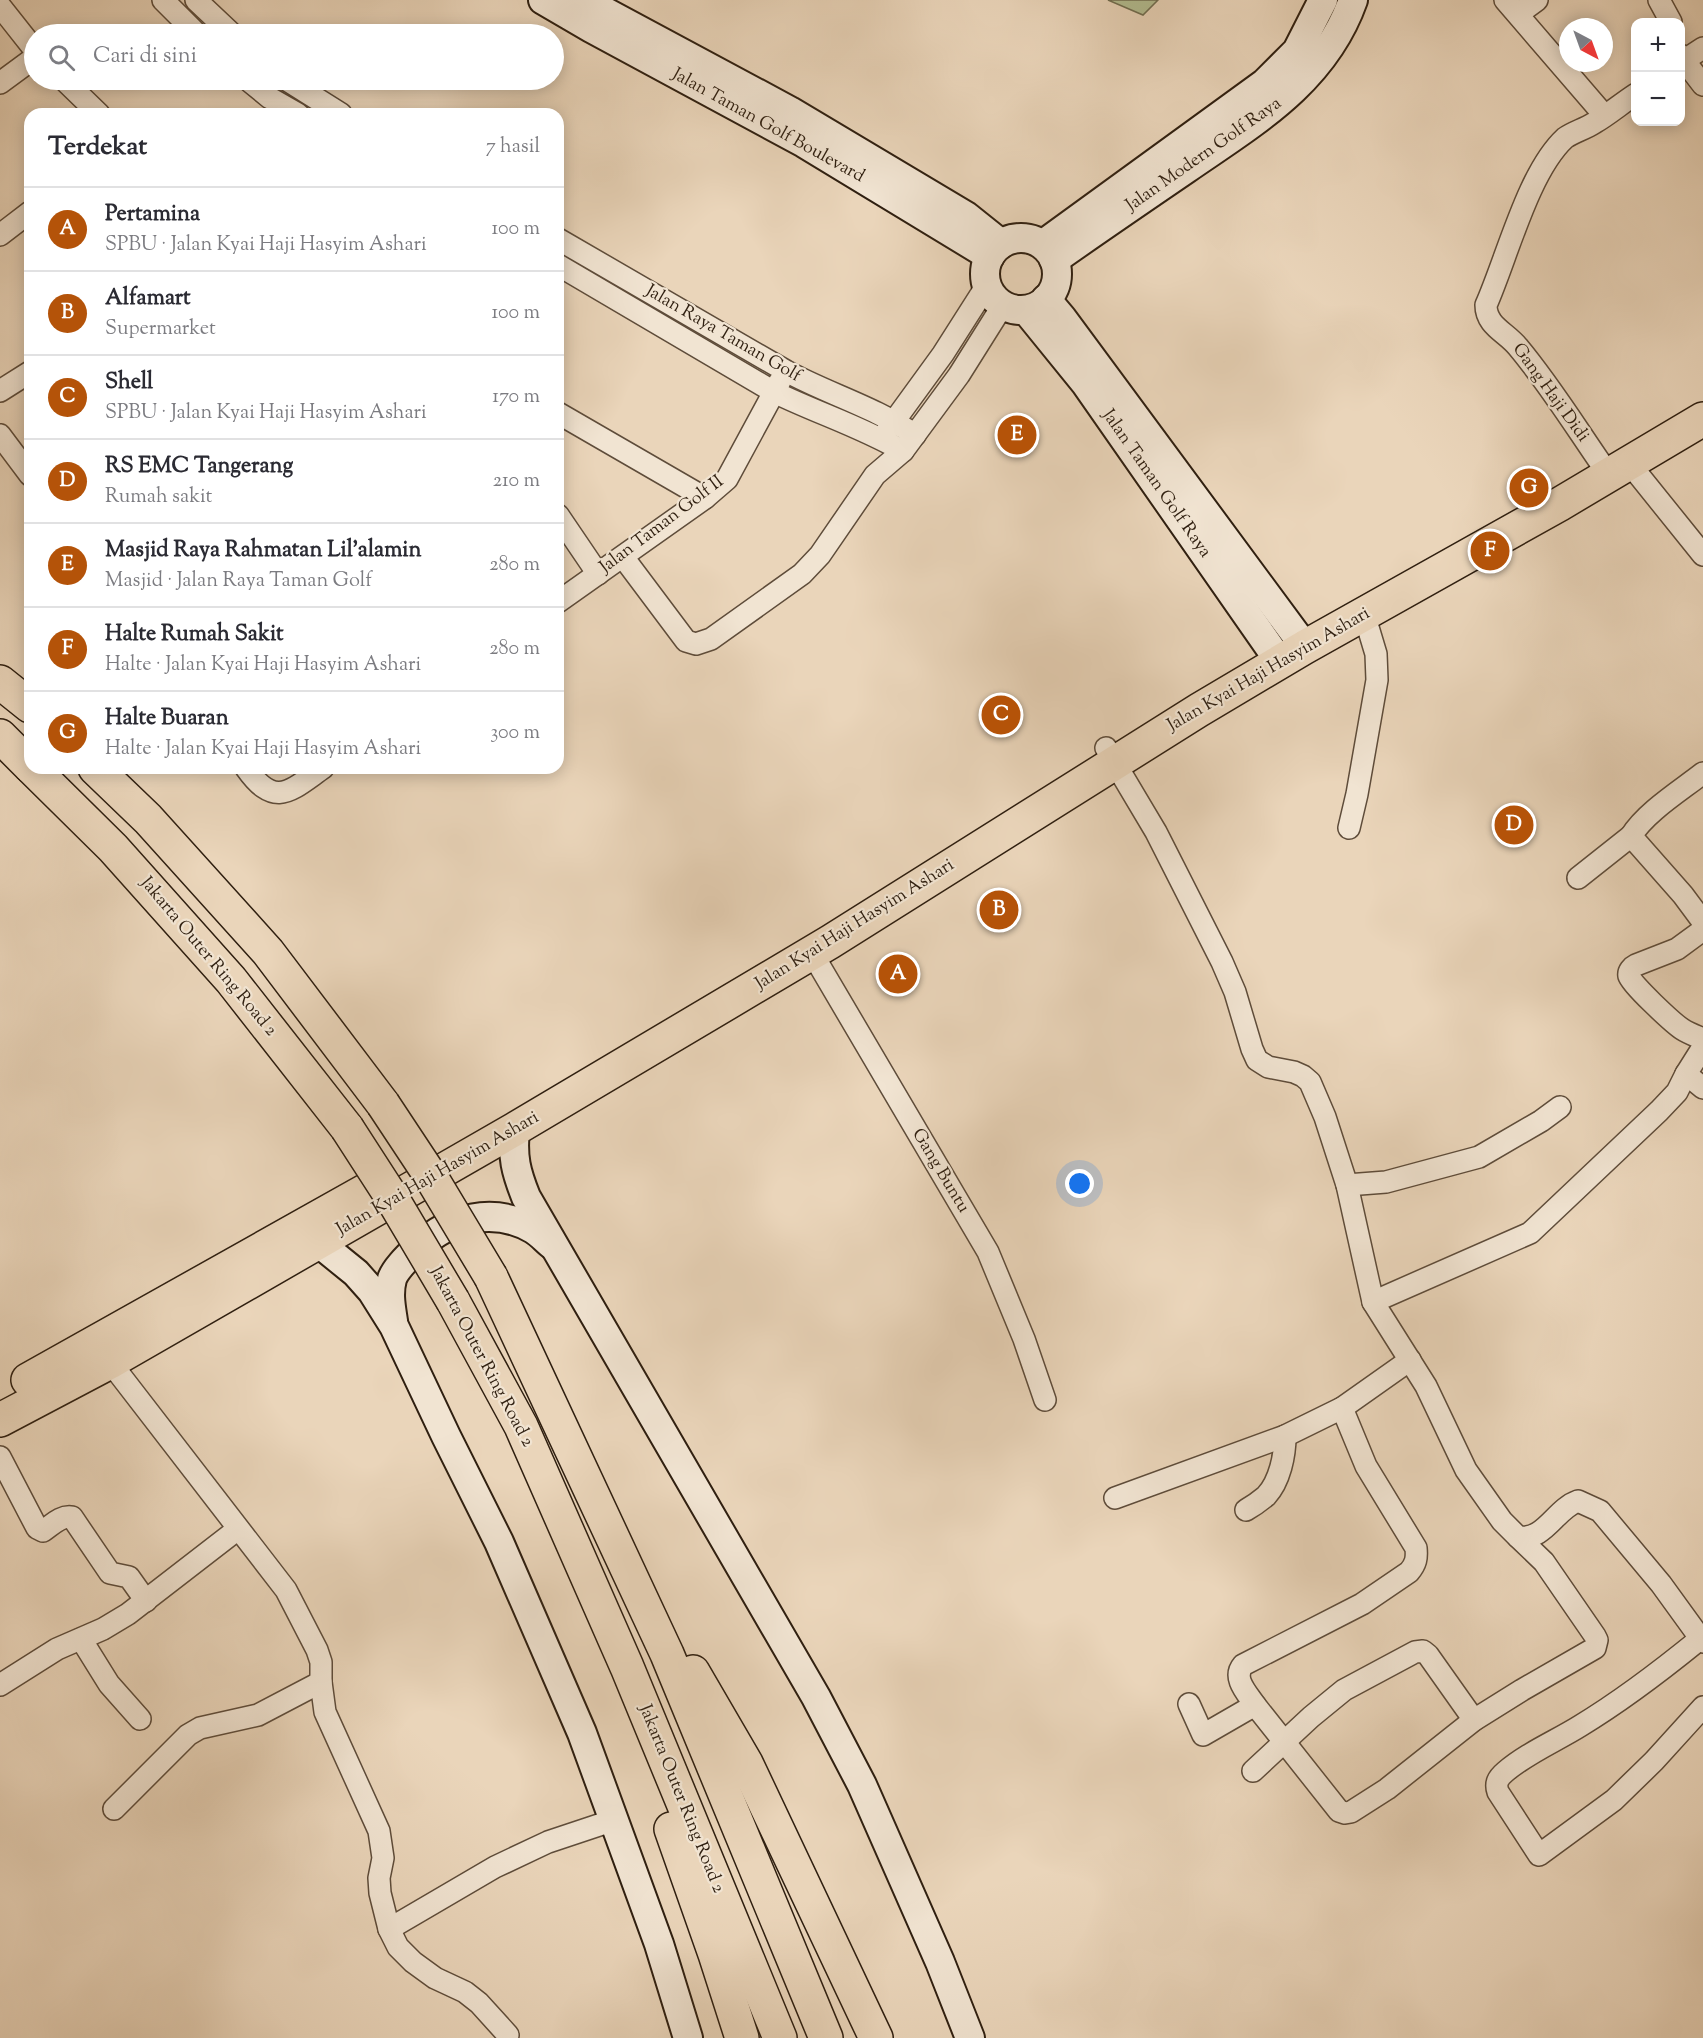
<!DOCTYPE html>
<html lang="id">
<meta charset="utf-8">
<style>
body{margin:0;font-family:"Sorts Mill Goudy",serif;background:#f2f2f3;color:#2b2b33}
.controls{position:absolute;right:18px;top:18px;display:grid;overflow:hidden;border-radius:12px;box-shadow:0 3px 15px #0003}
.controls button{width:54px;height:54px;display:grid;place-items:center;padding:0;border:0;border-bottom:2px solid #e1e1e2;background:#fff;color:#2b2b33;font:30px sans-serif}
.compass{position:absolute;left:1559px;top:18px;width:54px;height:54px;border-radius:50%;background:#fff;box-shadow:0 3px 15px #0003;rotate:139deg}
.you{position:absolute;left:1080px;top:1184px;width:21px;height:21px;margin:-15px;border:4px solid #fff;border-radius:50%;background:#1a73e8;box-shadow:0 0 0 9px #1a73e833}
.badge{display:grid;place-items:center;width:39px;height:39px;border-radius:50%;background:#b45309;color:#fff;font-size:20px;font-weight:700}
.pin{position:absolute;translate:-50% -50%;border:3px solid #fff;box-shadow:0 2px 6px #0006}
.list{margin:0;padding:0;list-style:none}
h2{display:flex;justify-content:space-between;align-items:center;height:78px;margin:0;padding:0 24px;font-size:26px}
h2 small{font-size:20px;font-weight:400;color:#7c7c81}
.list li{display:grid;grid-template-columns:39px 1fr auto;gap:18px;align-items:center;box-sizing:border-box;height:84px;padding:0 24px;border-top:2px solid #e1e1e2}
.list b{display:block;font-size:22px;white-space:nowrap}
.list p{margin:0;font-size:20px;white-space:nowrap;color:#7c7c81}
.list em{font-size:20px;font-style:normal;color:#7c7c81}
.icon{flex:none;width:33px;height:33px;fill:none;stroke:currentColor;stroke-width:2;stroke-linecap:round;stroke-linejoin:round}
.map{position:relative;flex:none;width:1703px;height:2038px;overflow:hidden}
.search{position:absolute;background:#fff;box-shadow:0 3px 15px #0003;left:24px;top:24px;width:540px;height:66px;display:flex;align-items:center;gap:15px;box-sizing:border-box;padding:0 21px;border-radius:33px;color:#7c7c81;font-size:22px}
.panel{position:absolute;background:#fff;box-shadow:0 3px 15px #0003;left:24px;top:108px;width:540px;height:666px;border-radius:18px}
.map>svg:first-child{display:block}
.green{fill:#b3be92;stroke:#716e51;stroke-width:1.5}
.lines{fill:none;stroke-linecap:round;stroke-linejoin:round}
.street-casing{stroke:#5e4c3a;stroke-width:24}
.secondary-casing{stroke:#2f1f10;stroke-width:32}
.primary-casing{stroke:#2f1f10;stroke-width:36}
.highway-casing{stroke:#2f1f10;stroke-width:36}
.street{stroke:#f1e4d2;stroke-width:21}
.secondary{stroke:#f1e4d2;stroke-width:28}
.primary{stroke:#ead5ba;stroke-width:33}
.highway{stroke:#ead5ba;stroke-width:33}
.highway-bridge-casing{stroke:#2f1f10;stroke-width:36;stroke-linecap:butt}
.highway-bridge{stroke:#ead5ba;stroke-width:33}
.labels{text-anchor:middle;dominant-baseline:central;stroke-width:4.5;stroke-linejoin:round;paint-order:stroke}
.street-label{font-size:18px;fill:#2f1f10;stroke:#f1e4d2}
</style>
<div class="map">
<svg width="1703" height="2038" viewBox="0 0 1703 2038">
<rect width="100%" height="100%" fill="#ead5ba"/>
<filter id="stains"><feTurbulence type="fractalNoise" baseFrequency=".00333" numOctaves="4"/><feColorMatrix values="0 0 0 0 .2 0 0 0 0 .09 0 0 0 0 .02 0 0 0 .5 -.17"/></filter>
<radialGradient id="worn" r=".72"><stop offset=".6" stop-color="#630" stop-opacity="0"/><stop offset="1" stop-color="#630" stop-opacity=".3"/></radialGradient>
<polygon class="green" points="1108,0 1158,0 1143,15"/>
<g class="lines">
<g class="street-casing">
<g id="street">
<polyline points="163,0 197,34"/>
<polyline points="196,0 232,34"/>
<polyline points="1505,0 1604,115"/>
<polyline points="1659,0 1671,22"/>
<polyline points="0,6 34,49"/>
<polyline points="1518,14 1537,0"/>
<polyline points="1680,55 1703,85"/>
<polyline points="1680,63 1703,48"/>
<polyline points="64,80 99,114"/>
<polyline points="248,80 270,98 298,114"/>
<polyline points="287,80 341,114"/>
<polyline points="0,83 34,58"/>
<polyline points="0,235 30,212"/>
<path d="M558,239L786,371C828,394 875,407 915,435"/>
<path d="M558,265L774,392C817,413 862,427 903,451"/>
<polyline points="0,391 30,372"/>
<polyline points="558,413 705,498"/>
<polyline points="887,431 943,354 987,285"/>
<polyline points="0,435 30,475"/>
<polyline points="1629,463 1703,555"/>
<path d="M1602,465C1575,426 1549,384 1518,347C1506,332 1486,326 1486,305C1507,258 1528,172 1565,138C1573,132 1585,129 1594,123C1608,115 1622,103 1636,94"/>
<polyline points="558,515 598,574"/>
<polyline points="623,557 686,641 696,644 711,639 802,574 820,555 875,475 903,451 959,375 1003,305"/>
<polyline points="558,602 705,498 727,479 780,381"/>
<path d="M1106,748L1156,832L1222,962L1235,992L1252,1049L1257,1060L1268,1067L1294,1072L1303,1076L1310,1082L1325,1117L1347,1185L1373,1302L1426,1386L1466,1470L1502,1521L1518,1537C1545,1541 1555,1509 1578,1501L1600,1511L1661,1584L1703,1642"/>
<path d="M246,768C275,809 290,791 323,768"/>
<path d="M1703,773C1680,791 1646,812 1631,836L1683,895L1703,922"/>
<polyline points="1349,828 1357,794 1377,680 1376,654 1364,614"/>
<polyline points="1578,878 1631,836"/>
<path d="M1703,930L1677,949L1636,965C1632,967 1628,971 1629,976C1631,984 1673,1023 1682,1029C1688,1033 1696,1036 1703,1039"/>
<polyline points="812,953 988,1252 1024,1339 1045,1400"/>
<polyline points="1703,1047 1686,1074 1703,1088"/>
<polyline points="1347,1185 1386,1182 1479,1157 1541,1121 1560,1107"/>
<polyline points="1373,1302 1530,1233 1659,1111 1677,1092 1686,1074"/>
<polyline points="110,1362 286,1590 317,1650 321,1662 321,1682 325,1712 379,1831 383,1858 379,1878 380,1893 389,1929 398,1947 413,1962 435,1978 465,1992 479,2003 508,2035"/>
<path d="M0,1457L37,1528L43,1531C52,1525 61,1515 72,1517L110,1573L129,1577L146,1601"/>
<polyline points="1115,1498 1285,1436 1342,1408 1410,1360"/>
<path d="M1246,1510C1253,1506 1260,1501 1266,1496C1280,1481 1285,1455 1285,1436"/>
<polyline points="81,1639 109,1684 140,1719"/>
<path d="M1700,1639C1662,1670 1623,1700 1580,1726C1556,1741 1527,1753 1505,1772C1498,1778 1495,1783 1498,1792L1539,1855L1614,1800L1654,1761L1703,1707"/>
<polyline points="0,1685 57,1649 103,1629 128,1614 238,1529"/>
<path d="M1189,1704L1203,1735L1255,1705C1247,1693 1232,1678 1243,1665L1362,1604L1409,1572C1416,1564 1417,1558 1416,1548L1366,1466L1342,1408"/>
<polyline points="1255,1705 1339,1811 1345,1813 1351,1812 1387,1789 1474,1720 1522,1690 1595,1648 1597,1640 1595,1636 1544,1562 1518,1537"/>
<polyline points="1253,1771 1311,1717 1344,1690 1415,1652 1423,1651 1428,1655 1474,1720"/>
<polyline points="114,1809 188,1735 200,1728 258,1715 321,1682"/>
<polyline points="389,1929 495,1867 548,1842 614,1820"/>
</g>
</g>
<g class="secondary-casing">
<g id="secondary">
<polyline points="543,0 591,28 804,143 990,256"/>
<polyline points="583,0 790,111 966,216 1001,244"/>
<circle cx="1021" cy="274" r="36"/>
<polyline points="1049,240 1265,83 1297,51 1323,0"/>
<path d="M1054,260C1098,229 1142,199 1186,169C1254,122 1324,82 1353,0"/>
<polyline points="1046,299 1062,318 1305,647"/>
<polyline points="1026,310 1086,384 1280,662"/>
<path d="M515,1129C512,1157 516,1172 526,1197L816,1697L862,1785L940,1962L970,2038"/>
<polyline points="319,1243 356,1273 372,1291 394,1326 446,1436 499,1542 582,1733 659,1944 688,2038"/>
<path d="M393,1321C391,1307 388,1294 392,1279C395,1269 410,1255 418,1247C450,1218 493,1206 533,1229C540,1233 545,1239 551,1244"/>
</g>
</g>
<g class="primary-casing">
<g id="primary">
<polyline points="28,1380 365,1191"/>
<polyline points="0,1420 110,1362 515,1129 830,942 1199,710 1305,647 1560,504 1703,419"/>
</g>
</g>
<g class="highway-casing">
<g id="highway">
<polyline points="0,682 30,706"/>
<polyline points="0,736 30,766"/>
<polyline points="32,768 113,848 231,980 347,1128"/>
<polyline points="95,768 148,819 268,952 383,1104"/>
<polyline points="491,1277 667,1654 826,2038"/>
<polyline points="453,1301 521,1426 627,1667 780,2038"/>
<polyline points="693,1672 746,1763 876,2038"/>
<polyline points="671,1829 715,1954 742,2038"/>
</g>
</g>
<use href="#street" class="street"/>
<use href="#secondary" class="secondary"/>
<use href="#primary" class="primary"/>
<use href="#highway" class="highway"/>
<g class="highway-bridge-casing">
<g id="highway-bridge">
<polyline points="383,1104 428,1172 491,1277"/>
<polyline points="347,1128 389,1193 453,1301"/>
</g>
</g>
<use href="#highway-bridge" class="highway-bridge"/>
</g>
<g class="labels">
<g class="street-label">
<text transform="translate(768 126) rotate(29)">Jalan Taman Golf Boulevard</text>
<text transform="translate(1204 155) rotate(-35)">Jalan Modern Golf Raya</text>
<text transform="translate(723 334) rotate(30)">Jalan Raya Taman Golf</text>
<text transform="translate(1550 393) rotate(54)">Gang Haji Didi</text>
<text transform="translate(1156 484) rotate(55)">Jalan Taman Golf Raya</text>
<text transform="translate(662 525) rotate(-37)">Jalan Taman Golf II</text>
<text transform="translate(1269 670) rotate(-30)">Jalan Kyai Haji Hasyim Ashari</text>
<text transform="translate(855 925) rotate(-32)">Jalan Kyai Haji Hasyim Ashari</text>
<text transform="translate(208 957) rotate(50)">Jakarta Outer Ring Road 2</text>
<text transform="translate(940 1171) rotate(59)">Gang Buntu</text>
<text transform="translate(438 1174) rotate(-30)">Jalan Kyai Haji Hasyim Ashari</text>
<text transform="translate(481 1357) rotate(62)">Jakarta Outer Ring Road 2</text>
<text transform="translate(681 1799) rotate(68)">Jakarta Outer Ring Road 2</text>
</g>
</g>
<rect width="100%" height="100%" filter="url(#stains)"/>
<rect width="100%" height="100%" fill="url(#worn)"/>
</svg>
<div class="controls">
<button>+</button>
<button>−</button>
</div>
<svg class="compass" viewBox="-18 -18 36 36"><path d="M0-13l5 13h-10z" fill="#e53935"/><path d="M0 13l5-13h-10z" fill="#7c7c81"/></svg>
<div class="you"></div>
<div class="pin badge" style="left:898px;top:974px">A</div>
<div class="pin badge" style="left:999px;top:910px">B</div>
<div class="pin badge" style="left:1001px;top:715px">C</div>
<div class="pin badge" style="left:1514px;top:825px">D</div>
<div class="pin badge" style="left:1017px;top:435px">E</div>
<div class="pin badge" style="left:1490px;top:551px">F</div>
<div class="pin badge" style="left:1529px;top:488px">G</div>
<div class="search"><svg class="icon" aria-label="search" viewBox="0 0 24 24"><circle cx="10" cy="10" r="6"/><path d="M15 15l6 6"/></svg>Cari di sini</div>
<section class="panel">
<h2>Terdekat<small>7 hasil</small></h2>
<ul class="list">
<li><span class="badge">A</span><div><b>Pertamina</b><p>SPBU · Jalan Kyai Haji Hasyim Ashari</p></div><em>100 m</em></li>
<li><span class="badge">B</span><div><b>Alfamart</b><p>Supermarket</p></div><em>100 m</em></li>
<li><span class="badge">C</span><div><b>Shell</b><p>SPBU · Jalan Kyai Haji Hasyim Ashari</p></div><em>170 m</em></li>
<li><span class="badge">D</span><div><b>RS EMC Tangerang</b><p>Rumah sakit</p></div><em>210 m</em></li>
<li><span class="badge">E</span><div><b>Masjid Raya Rahmatan Lil'alamin</b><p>Masjid · Jalan Raya Taman Golf</p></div><em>280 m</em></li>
<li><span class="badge">F</span><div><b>Halte Rumah Sakit</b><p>Halte · Jalan Kyai Haji Hasyim Ashari</p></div><em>280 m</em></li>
<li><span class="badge">G</span><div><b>Halte Buaran</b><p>Halte · Jalan Kyai Haji Hasyim Ashari</p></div><em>300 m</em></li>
</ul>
</section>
</div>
